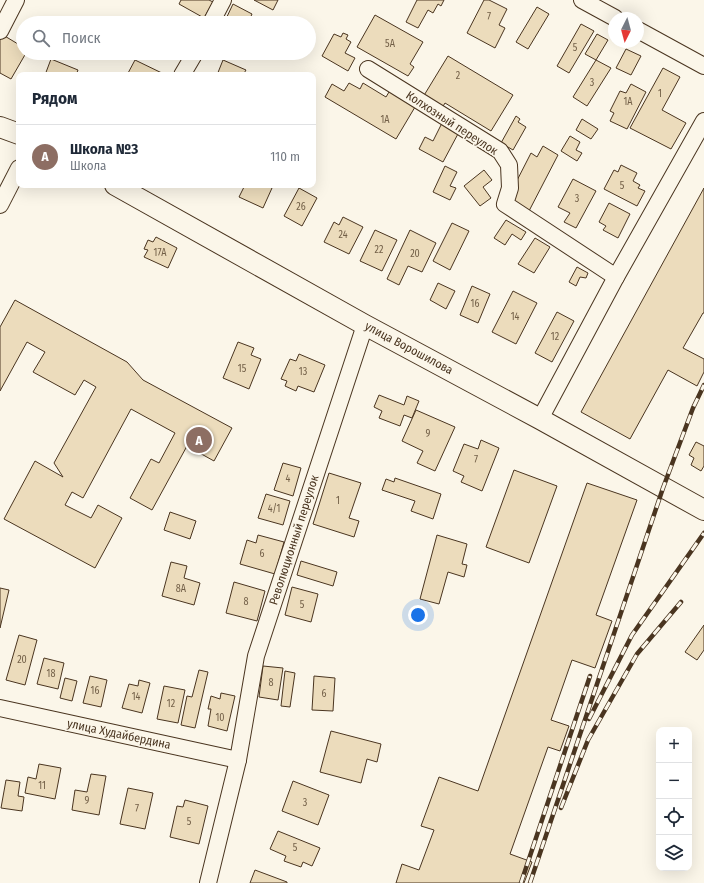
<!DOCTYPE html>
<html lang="ru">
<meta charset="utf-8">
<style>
body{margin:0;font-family:"Fira Sans Condensed",sans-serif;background:#f6f6f7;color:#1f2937}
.controls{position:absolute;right:12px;bottom:12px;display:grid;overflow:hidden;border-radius:8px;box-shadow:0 4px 16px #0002}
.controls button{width:36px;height:36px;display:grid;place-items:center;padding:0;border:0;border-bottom:1px solid #e0e1e3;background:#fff;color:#1f2937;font:20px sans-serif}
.compass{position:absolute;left:608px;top:12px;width:36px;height:36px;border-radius:50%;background:#fff;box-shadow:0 4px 16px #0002;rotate:186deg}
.you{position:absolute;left:418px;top:615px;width:14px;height:14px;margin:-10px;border:3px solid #fff;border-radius:50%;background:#1a73e8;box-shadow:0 0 0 6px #1a73e833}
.badge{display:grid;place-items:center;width:26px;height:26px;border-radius:50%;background:#0b8043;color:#fff;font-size:13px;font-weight:700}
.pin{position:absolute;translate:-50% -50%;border:2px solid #fff;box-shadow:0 1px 4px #0006}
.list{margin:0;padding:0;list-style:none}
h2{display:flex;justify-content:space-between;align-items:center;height:52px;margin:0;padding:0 16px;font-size:17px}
h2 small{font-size:13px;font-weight:400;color:#747a83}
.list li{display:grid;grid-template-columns:26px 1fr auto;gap:12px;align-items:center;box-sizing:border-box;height:64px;padding:0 16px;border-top:1px solid #e0e1e3}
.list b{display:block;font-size:15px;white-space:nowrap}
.list p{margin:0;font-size:13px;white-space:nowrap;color:#747a83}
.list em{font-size:13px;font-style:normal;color:#747a83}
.icon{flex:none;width:22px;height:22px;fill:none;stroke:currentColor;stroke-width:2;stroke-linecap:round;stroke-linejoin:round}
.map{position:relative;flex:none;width:704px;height:883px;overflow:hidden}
.search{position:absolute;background:#fff;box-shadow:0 4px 16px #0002;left:16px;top:16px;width:300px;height:44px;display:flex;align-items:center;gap:10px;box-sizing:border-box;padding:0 14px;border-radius:22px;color:#747a83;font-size:15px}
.panel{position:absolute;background:#fff;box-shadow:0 4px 16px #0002;left:16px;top:72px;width:300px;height:116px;border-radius:8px}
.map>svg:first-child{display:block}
.building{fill:#ecdcbc;stroke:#4a3520}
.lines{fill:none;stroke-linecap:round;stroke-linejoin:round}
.minor-casing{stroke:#4a3520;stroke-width:18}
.tertiary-casing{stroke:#4a3520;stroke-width:22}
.minor{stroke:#fbf6e9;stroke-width:16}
.tertiary{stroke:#fbf6e9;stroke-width:20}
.rail-casing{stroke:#4a3520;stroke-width:4.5}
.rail{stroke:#fbf6e9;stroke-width:3;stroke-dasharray:9;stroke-linecap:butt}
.labels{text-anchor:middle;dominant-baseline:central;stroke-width:3;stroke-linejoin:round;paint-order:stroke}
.number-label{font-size:10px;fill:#725f47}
.street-label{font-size:12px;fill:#4a3520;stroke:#fbf6e9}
</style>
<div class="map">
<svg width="704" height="883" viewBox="0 0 704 883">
<rect width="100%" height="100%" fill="#fbf6e9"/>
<g class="building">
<polygon points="181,0 209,0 213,2 204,18 179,4"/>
<polygon points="254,0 278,0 273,10"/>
<polygon points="417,0 444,0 441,6 438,4 433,13 428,10 418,28 406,22"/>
<polygon points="484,0 489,0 507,9 499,25 505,28 495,48 467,33"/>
<polygon points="233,4 252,14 248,23 224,23"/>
<polygon points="537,7 549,14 528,49 516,42"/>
<polygon points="375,15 423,42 410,64 414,67 408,76 357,47"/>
<polygon points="168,17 180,23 165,23"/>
<polygon points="581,24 594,31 569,73 557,66"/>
<polygon points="343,33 348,35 346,39 351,42 345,53 355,58 348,71 322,56 334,34 341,37"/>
<polygon points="597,34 608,40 596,60 585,54"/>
<polygon points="3,35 23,47 23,53 26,53 11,79 0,73 0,40"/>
<polygon points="626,49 641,56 631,75 616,68"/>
<polygon points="448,56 513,95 491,131 445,103 442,108 423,97"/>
<polygon points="51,59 78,70 76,75 45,75"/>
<polygon points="135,60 166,75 127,75"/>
<polygon points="223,60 246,70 243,75 217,75"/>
<polygon points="596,60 611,68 587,106 573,97"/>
<polygon points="663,68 680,77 662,110 686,123 671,149 630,128"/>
<polygon points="349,83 360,89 363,83 386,97 392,87 418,102 396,139 325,97 332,84 344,91"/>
<polygon points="631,84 646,92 627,129 610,121 614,113 610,111 620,91 626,93"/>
<polygon points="516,116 520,119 518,122 526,127 513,150 501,143"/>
<polygon points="582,119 598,129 591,139 576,130"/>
<polygon points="442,123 459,132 443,162 419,149 425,137 433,141"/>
<polygon points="570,136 580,142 576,150 582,153 577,161 561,151"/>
<polygon points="543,146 558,155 529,211 507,200 531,153 537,157"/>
<polygon points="621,165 637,173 633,181 640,185 638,188 645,191 637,206 604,189 614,170 618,172"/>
<polygon points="445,166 457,172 450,186 456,188 450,200 433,192"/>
<polygon points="484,170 492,180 483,187 491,198 480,206 464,186"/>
<polygon points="573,179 596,191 576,228 564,222 570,213 558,207"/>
<polygon points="245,185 267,185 272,188 263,208 239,197"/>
<polygon points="299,188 317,198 302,226 284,216"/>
<polygon points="704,188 704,313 703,313 683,348 704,359 704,372 697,386 668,370 630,439 581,412"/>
<polygon points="609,203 630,214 618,238 603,230 606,226 599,222"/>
<polygon points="343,217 363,227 349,254 324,242 334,222 339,225"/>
<polygon points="506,220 526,232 521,240 512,234 505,245 494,238"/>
<polygon points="452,223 469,231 450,270 433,261"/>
<polygon points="375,230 397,240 382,271 360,261"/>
<polygon points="410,230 436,243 422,272 408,266 399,285 387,279"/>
<polygon points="156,237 177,248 168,268 144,257 148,250 144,249 148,240 153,242"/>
<polygon points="535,238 550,247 534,273 518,264"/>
<polygon points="577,267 588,273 586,278 580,277 576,286 569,282"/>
<polygon points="438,283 455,291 446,309 430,300"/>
<polygon points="472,286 490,294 478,323 460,315"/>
<polygon points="513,291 537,303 516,344 492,332"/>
<polygon points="15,300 127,362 143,380 232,428 214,461 187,446 152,510 130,498 151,459 159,463 175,433 131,409 83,498 72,492 65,505 91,518 98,505 122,518 95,568 4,519 35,461 63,477 54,463 96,387 84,380 75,395 33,372 45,352 27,342 0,391 0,327"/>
<polygon points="557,312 574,321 552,362 535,353"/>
<polygon points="238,342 254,348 251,355 261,359 249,389 223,378"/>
<polygon points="299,354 325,365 314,392 298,386 296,391 285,386 287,381 281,379 290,359 296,361"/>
<polygon points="379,395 404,405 407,396 419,401 412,418 404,415 400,426 379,418 382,411 374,407"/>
<polygon points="416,410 455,427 435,471 417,463 423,451 402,441"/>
<polygon points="481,440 499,448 482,491 461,482 464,476 453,471 464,444 478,449"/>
<polygon points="696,442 704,446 704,466 701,471 691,465 694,458 689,455"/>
<polygon points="283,463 301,468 293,496 274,490"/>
<polygon points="514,470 557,486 529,563 486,547"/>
<polygon points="329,473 361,483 349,518 359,521 354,537 313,524"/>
<polygon points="395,478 441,494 433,519 411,511 415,501 382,490 386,479 394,482"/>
<polygon points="587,483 637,500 596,615 612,621 595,668 572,660 551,720 569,726 560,751 548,747 510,854 532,862 524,883 396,883 402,864 419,870 434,830 421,826 439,777 478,791"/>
<polygon points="266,494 290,501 283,525 258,518"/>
<polygon points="170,512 196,521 190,539 164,530"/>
<polygon points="258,535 284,542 275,574 240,564 247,540 256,543"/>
<polygon points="437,535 467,544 462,564 467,565 464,577 448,572 439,604 420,599"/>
<polygon points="301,561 337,572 333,586 297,575"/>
<polygon points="171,562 187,566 184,578 200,583 194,605 162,596"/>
<polygon points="234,582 265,591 257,621 226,613"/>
<polygon points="292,587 318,594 311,622 285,615"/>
<polygon points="0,588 9,590 0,628"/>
<polygon points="704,625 704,650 697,660 685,652"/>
<polygon points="19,635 37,640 25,685 6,680"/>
<polygon points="44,658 64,663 58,689 37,684"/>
<polygon points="263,666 283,668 278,700 259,697"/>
<polygon points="199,670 208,672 195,728 181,725 187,696 192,697"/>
<polygon points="285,671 295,673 290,707 281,706"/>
<polygon points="90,676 107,680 101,707 83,703"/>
<polygon points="314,676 335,678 333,711 312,710"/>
<polygon points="65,678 77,681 72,701 60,698"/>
<polygon points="139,680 150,683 142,713 122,708 129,684 138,686"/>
<polygon points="164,686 185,690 178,723 157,719"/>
<polygon points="221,693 235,696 227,731 208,726 211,709 208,709 211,696 220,699"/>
<polygon points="331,731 381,744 377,762 367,759 361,783 320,772"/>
<polygon points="39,764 61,768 55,799 25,793 28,777 36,779"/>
<polygon points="91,774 106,776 99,815 72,810 75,790 87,792"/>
<polygon points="6,780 20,782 18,796 24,797 22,811 1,808"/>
<polygon points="293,781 329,795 318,825 282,811"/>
<polygon points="128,788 153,793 145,829 120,824"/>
<polygon points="185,800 208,806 199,844 170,837 177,806 183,807"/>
<polygon points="278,831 320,848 312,866 303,862 301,867 284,861 286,856 270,849"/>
<polygon points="255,870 287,882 287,883 250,883"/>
</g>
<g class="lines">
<g class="minor-casing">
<g id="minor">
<polyline points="582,0 615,18"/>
<polyline points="211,23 223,0"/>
<polyline points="638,30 704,66"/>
<polyline points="0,31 16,0"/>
<polyline points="368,69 500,151 509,165 510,188 505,204 616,277"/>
<polyline points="182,75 195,53"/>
<polyline points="0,205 19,168"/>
<polyline points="540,419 616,277 704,121"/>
<polyline points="0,708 238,760"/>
<polyline points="208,883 238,760 256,656 365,325"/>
</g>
</g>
<g class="tertiary-casing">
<g id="tertiary">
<polyline points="0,127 19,134"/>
<polyline points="115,185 365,325 540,419 704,510"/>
</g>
</g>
<use href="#minor" class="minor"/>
<use href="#tertiary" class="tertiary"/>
<g class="rail-casing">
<g id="rail">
<polyline points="589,719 632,635 704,533"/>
<polyline points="561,808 588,740 637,654 681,602"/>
<polyline points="521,883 590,676"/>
<polyline points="530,883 663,488 693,408 704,385"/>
</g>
</g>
<use href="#rail" class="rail"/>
</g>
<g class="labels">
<g class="number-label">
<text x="489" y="17">7</text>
<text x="390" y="44">5А</text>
<text x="575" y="48">5</text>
<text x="458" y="76">2</text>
<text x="592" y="83">3</text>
<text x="660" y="94">1</text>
<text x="628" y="102">1А</text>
<text x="385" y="120">1А</text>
<text x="622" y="186">5</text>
<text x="577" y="199">3</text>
<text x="301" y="207">26</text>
<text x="343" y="235">24</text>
<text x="379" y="250">22</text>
<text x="160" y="253">17А</text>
<text x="415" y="254">20</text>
<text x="475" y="304">16</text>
<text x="515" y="317">14</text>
<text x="555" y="337">12</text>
<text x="242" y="369">15</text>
<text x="303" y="372">13</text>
<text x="428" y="434">9</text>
<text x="476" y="460">7</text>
<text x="288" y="479">4</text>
<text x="338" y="501">1</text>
<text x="274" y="509">4/1</text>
<text x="262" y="554">6</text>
<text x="181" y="589">8А</text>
<text x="246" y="602">8</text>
<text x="302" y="605">5</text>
<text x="22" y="660">20</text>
<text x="51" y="674">18</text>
<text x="271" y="683">8</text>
<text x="95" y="691">16</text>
<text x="324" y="694">6</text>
<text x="136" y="697">14</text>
<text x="171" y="704">12</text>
<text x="220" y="718">10</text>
<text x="42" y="786">11</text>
<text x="87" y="801">9</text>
<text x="305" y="803">3</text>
<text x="137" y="809">7</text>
<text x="189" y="822">5</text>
<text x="295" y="848">5</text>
</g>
<g class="street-label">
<text transform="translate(452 123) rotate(33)">Колхозный переулок</text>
<text transform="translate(409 348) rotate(28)">улица Ворошилова</text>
<text transform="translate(294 540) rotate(-72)">Революционный переулок</text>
<text transform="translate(119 734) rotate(12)">улица Худайбердина</text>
</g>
</g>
</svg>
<div class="controls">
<button>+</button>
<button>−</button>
<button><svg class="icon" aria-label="locate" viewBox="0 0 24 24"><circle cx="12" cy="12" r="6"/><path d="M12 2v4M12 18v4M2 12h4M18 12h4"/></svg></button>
<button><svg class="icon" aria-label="layers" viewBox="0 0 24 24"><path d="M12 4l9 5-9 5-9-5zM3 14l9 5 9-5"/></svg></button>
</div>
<svg class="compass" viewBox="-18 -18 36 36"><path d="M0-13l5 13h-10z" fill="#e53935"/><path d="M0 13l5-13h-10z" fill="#747a83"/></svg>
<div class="you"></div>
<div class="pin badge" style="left:199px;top:440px;background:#8d6e63">A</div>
<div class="search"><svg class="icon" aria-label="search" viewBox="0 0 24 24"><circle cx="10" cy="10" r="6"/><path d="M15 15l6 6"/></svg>Поиск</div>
<section class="panel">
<h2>Рядом<small></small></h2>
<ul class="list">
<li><span class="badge" style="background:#8d6e63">A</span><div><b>Школа №3</b><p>Школа</p></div><em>110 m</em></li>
</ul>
</section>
</div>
